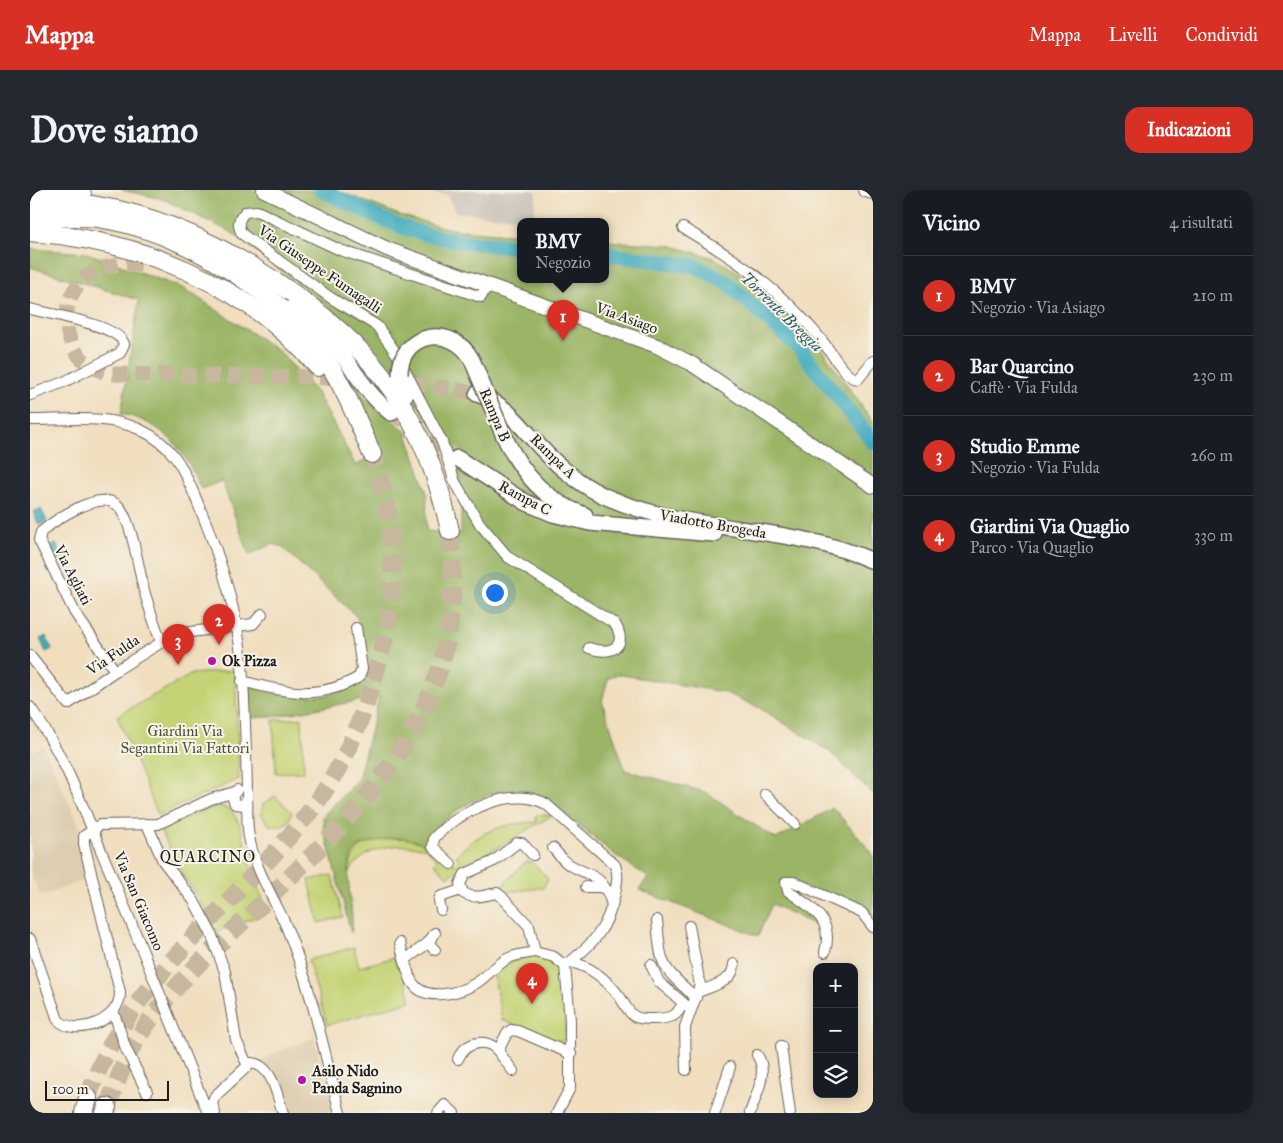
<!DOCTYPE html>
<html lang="it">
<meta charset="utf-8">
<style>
body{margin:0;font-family:"IM FELL Great Primer",serif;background:#242831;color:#f1f3f6}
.controls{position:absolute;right:15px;bottom:15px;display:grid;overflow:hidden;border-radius:10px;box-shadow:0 2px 12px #0003}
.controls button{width:45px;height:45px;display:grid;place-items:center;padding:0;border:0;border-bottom:1px solid #363941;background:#171b24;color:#f1f3f6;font:25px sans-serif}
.scale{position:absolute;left:15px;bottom:12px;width:124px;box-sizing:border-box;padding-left:5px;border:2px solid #1c1c1c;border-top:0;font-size:14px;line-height:18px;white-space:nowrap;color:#1c1c1c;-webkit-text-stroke:4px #f7f3e8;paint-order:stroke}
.you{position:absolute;left:464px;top:402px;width:18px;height:18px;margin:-12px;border:4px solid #fff;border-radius:50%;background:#1a73e8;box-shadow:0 0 0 8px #1a73e833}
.badge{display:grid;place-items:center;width:32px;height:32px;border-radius:50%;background:#d93025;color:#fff;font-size:16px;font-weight:700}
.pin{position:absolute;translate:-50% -41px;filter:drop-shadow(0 1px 2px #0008)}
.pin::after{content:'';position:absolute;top:26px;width:18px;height:15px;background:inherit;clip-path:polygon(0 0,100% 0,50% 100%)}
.popup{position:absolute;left:487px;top:28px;width:92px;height:65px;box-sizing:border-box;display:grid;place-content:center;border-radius:10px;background:#171b24;filter:drop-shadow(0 1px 4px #0005);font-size:16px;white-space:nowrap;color:#9ea1a6}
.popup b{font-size:19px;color:#f1f3f6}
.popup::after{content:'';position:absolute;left:50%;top:100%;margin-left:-10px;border:10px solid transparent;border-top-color:#171b24}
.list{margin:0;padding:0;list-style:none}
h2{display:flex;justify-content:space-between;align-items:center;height:65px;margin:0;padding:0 20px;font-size:21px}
h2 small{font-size:16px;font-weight:400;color:#9ea1a6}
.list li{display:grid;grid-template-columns:32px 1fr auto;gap:15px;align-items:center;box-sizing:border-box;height:80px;padding:0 20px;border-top:1px solid #363941}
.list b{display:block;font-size:19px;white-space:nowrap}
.list p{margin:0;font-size:16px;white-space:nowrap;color:#9ea1a6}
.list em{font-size:16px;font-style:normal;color:#9ea1a6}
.icon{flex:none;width:28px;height:28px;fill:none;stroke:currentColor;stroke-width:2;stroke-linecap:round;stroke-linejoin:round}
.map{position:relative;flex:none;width:843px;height:923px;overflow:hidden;border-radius:15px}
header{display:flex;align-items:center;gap:30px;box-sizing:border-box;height:70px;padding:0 25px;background:#d93025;color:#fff}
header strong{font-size:24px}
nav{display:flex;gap:28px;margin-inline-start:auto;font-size:18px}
.intro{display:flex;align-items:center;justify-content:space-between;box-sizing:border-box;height:120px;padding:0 30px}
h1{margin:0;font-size:35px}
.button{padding:12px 22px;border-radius:15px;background:#d93025;color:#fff;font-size:18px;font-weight:700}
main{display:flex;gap:30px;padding:0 30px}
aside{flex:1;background:#171b24;border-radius:15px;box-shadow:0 2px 12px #0003}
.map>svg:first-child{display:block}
.built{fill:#ddceb1}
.industrial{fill:#c9c3b8}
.green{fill:#c4d375;stroke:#707848}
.forest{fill:#9bb566;stroke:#5c6841}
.water{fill:#3daabd;stroke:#2c636c}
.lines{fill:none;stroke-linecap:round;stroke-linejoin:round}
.river{stroke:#3daabd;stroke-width:15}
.primary-tunnel{stroke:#c6b79e;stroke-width:15;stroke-dasharray:15 8;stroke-linecap:butt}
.highway-tunnel{stroke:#c6b79e;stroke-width:18;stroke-dasharray:18 9;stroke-linecap:butt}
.street-casing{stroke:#666055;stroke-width:12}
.secondary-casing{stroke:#666055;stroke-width:16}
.primary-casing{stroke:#666055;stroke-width:18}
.highway-casing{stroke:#666055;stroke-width:20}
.street{stroke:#fff;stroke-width:10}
.secondary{stroke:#fff;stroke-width:14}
.primary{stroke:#fff;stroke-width:15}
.highway{stroke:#fff;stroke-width:18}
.primary-bridge-casing{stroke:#666055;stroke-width:18;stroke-linecap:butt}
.primary-bridge{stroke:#fff;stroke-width:15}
.poi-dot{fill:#b5179e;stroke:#f7f3e8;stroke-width:2}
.labels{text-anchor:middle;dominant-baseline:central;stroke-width:4;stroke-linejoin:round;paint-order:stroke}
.street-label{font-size:15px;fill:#1c1c1c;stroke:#f7f3e8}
.poi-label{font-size:15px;font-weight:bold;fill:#1c1c1c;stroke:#f7f3e8;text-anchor:start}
.park-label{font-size:15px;fill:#4e5337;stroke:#f7f3e8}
.water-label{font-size:16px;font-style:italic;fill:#2b5c64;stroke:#f7f3e8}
.neighbourhood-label{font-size:16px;letter-spacing:1px;fill:#1c1c1c;stroke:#f7f3e8}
</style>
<header>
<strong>Mappa</strong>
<nav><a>Mappa</a><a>Livelli</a><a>Condividi</a></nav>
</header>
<div class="intro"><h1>Dove siamo</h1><a class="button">Indicazioni</a></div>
<main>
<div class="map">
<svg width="843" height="923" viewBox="0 0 843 923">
<rect width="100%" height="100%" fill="#f7f3e8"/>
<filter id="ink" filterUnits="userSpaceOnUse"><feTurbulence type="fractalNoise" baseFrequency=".02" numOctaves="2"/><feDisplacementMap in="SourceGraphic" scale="10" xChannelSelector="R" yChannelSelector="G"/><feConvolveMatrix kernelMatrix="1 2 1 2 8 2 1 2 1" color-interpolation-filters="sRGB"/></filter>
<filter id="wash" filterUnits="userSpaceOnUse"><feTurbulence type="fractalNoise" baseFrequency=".0096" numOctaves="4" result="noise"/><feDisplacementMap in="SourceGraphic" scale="20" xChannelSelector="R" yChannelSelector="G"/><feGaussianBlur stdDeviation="1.12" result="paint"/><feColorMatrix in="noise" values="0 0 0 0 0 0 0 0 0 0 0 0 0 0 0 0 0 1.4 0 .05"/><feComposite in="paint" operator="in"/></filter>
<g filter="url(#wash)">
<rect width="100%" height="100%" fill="#f0debe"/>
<g class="built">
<polygon points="13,556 49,635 48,645 57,689 11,706 0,682 0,562"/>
<polygon points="284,848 305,923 261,923 246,886 229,872 256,858"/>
</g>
<polygon class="industrial" points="376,0 506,0 504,30 425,22 418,5"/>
<g class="green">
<polygon points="205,480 209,589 128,625 87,526 162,484"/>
<polygon points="272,528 274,582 246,583 243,530"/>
<polygon points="245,606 262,622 258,632 249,637 239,635 231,624 233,614"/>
<path d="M184,616C215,615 212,655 220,676C225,692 232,707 239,722L185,742L180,726L155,688L130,640Z"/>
<path d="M506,625H523L417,687L404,673L407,670L398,661L400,659L425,675L429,670L426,666C449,641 473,633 506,632Z"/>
<path d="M372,648L387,650L399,657L397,659C369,651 334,656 319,683C322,651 343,649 372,648Z"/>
<polygon points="495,672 502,672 518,689 513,698 475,702 470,698"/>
<polygon points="302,685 313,727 289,733 279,690"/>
<polygon points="324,757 329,777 369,766 381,811 297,835 278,770"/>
<polygon points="504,766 520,769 531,779 535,808 535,850 525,851 472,830 463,782 484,771"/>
</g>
<path class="forest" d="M92,0H307L369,25L420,39L490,45V90H576V51L639,55L684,68L731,96L786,151L843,232V604L799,561L728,517L693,502L587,484L578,489L572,511L595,580L675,602L746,649L803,618L843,664V729L832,718L755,690L790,737L742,714L728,746L609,700L618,687L585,665L517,609C484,589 443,606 417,629C412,633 405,637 403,643C400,647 400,653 400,658C385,648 368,646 351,650C344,652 335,653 329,657C307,671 327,723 321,743L294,639L293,626L328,590L349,507L241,527L221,528L219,496C254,507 293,513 325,494C333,471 339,450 326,426L251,356L242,354L219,365L192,291L171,299C156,261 134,232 91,224L109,110L0,77V59L57,63L153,98L249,161L287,203L326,276L345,263L301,158L338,212L376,241L397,303L396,341L431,344V302L414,250L337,147L201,42L133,9Z"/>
<g class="water">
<polygon points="11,319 17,331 9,335 3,322"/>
<polygon points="26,354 33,368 27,371 20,357"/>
<polygon points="16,446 22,459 16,462 10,449"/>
</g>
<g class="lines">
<g class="river">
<path d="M291,0C318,12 345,28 372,37C411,51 450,54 490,57"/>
<polyline points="576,64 665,76 696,92 769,158 843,252"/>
</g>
</g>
</g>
<g filter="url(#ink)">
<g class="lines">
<g class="primary-tunnel">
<path d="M111,76C96,74 80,74 66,81C33,96 28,139 49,166C57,175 67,179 78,184L282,187L404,196L447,204"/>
<polyline points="361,223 424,265"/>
</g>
<g class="highway-tunnel">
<path d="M58,908C94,795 195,724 268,636C313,583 332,533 350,467C369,397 367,332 342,264"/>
<path d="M77,917C86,895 94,871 106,851C136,802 178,764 220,725C311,639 416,544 422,409C423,386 422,363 420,341"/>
</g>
<g class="street-casing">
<g id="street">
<path d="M653,38C706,69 751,100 790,148C799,158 815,189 828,189L843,171"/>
<path d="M457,95L451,107L310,60L227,21L215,22C208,30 207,34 212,44L301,108L347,136L366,163L412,252L425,292L450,334L478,367L585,434C599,458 580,465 559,458"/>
<path d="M0,119C19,124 89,135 94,154L90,163L34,192L0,205"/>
<path d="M0,230C35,230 76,224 109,239C146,256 154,280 169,316C190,366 207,419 212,474C215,516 216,559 217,601C218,616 216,631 219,647C225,680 243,706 256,736C281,796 294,861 310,923"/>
<polyline points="0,466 38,514 85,481 145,444 223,434 232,424"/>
<path d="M85,481L45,423L9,350L11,342C25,330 67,301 86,314C101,323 109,382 114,400C119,418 125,435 131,452"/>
<path d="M212,491C253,502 289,511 329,487L332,479L326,438"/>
<path d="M0,517C32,561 51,612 72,663C109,749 142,836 178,923"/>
<polyline points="207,600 202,606 205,614 214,615 217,609"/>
<polyline points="735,604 765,634"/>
<polyline points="117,634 133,671 164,711 181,743 195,782 206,850 217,874"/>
<path d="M523,658C527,663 532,669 537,673C560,688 573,682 582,715"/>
<path d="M421,674L403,657L404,648C428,622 482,595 516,614L585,675C589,685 587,693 585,703C578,739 563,754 535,776L540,830V898L527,923"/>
<polyline points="556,697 570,697 577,700"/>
<polyline points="411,720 409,711 410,707 431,700"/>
<path d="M627,730C631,778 631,776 666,808"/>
<path d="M0,749L28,830C47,848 91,830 90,802L54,654V646L70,635L128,634L181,609L205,602"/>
<path d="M370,753C373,764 376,779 381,790C393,814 431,803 448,792C459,784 467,774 479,768C487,764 497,764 505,762L499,736L471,706L467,703C454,705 446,710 433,703L430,694L435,684L464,671L487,653H492L503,665"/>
<polyline points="398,753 405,760"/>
<polyline points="505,762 524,767 535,776"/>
<path d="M795,762C804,729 782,718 758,701L756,692H764L832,723L843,737"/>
<polyline points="375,770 398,753 405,743"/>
<path d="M540,772C561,776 577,790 590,807C594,813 598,822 604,826C612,831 635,829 643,826C648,823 650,818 653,814"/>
<polyline points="621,775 629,792 658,817"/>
<path d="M668,802C682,796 704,792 704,774"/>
<polyline points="84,823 96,859 117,902"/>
<polyline points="751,856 760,923"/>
<path d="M428,869C434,853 456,846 468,861"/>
<polyline points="656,880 655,837 670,795 659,736"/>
<polyline points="483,881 468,861 477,843 481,840 488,841 541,864"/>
<path d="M185,923L182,913L185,906L221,873C243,875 247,906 253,923"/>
<polyline points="408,923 415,915 424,923"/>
<polyline points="685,923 700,877"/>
<path d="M720,923C726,905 739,882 727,865"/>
</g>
</g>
<g class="secondary-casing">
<g id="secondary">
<polyline points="234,0 357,59 627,156 662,174 843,296"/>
<polyline points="836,0 843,2"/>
</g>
</g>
<g class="primary-casing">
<g id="primary">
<path d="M263,117C281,131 297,146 311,163C327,185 339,206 361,223"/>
<polyline points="370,185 376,204"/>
<path d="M447,204C477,214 491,237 512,259C531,279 553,297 579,308C662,344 760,334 843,371"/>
<path d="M474,246C491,283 516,312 555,325"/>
<polyline points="427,268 495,312 523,324 560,333 684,344"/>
</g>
</g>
<g class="highway-casing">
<g id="highway">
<polyline points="0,3 52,4"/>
<path d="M0,16C23,17 45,12 68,16C124,25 177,49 226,79C332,144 394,216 420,341"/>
<path d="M0,28C23,29 45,25 68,28C149,40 242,96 291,162C313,193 327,229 342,264"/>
<path d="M0,42C108,50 217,93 288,177"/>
<polyline points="54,923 58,908"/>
<polyline points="75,923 77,917"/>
</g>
</g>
<use href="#street" class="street"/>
<use href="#secondary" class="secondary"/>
<use href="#primary" class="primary"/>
<use href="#highway" class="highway"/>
<g class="primary-bridge-casing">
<path id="primary-bridge" d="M370,185C369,142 423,133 442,170L474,246"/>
</g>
<use href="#primary-bridge" class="primary-bridge"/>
</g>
</g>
<g class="poi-dot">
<circle cx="182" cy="471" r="5"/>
<circle cx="272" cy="890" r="5"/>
</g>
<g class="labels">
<g class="street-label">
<text transform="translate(290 79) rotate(34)">Via Giuseppe Fumagalli</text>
<text transform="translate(597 128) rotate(20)">Via Asiago</text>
<text transform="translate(465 225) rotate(67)">Rampa B</text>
<text transform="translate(523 266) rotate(44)">Rampa A</text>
<text transform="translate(495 308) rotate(28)">Rampa C</text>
<text transform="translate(683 334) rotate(10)">Viadotto Brogeda</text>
<text transform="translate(43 385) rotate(63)">Via Agliati</text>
<text transform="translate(83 465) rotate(-34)">Via Fulda</text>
<text transform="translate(109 711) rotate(67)">Via San Giacomo</text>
</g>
<g class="poi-label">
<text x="192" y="471">Ok Pizza</text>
<text x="282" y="881">Asilo Nido<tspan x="282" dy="17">Panda Sagnino</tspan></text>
</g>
<g class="park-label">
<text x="155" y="541">Giardini Via<tspan x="155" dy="17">Segantini Via Fattori</tspan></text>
</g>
<g class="water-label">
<text transform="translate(752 122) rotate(44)">Torrente Breggia</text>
</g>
<g class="neighbourhood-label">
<text x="178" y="666">QUARCINO</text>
</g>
</g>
</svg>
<div class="controls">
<button>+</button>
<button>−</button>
<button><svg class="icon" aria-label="layers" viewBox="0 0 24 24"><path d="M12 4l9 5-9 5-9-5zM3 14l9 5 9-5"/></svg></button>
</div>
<div class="scale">100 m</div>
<div class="you"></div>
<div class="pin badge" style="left:533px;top:151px">1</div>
<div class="popup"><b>BMV</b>Negozio</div>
<div class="pin badge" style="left:189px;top:455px">2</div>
<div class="pin badge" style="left:148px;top:475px">3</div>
<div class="pin badge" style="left:502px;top:814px">4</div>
</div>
<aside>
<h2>Vicino<small>4 risultati</small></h2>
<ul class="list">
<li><span class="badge">1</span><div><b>BMV</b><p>Negozio · Via Asiago</p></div><em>210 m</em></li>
<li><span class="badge">2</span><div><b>Bar Quarcino</b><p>Caffè · Via Fulda</p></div><em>230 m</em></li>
<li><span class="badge">3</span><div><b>Studio Emme</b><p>Negozio · Via Fulda</p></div><em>260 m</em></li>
<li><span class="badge">4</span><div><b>Giardini Via Quaglio</b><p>Parco · Via Quaglio</p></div><em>330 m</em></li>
</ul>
</aside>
</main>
